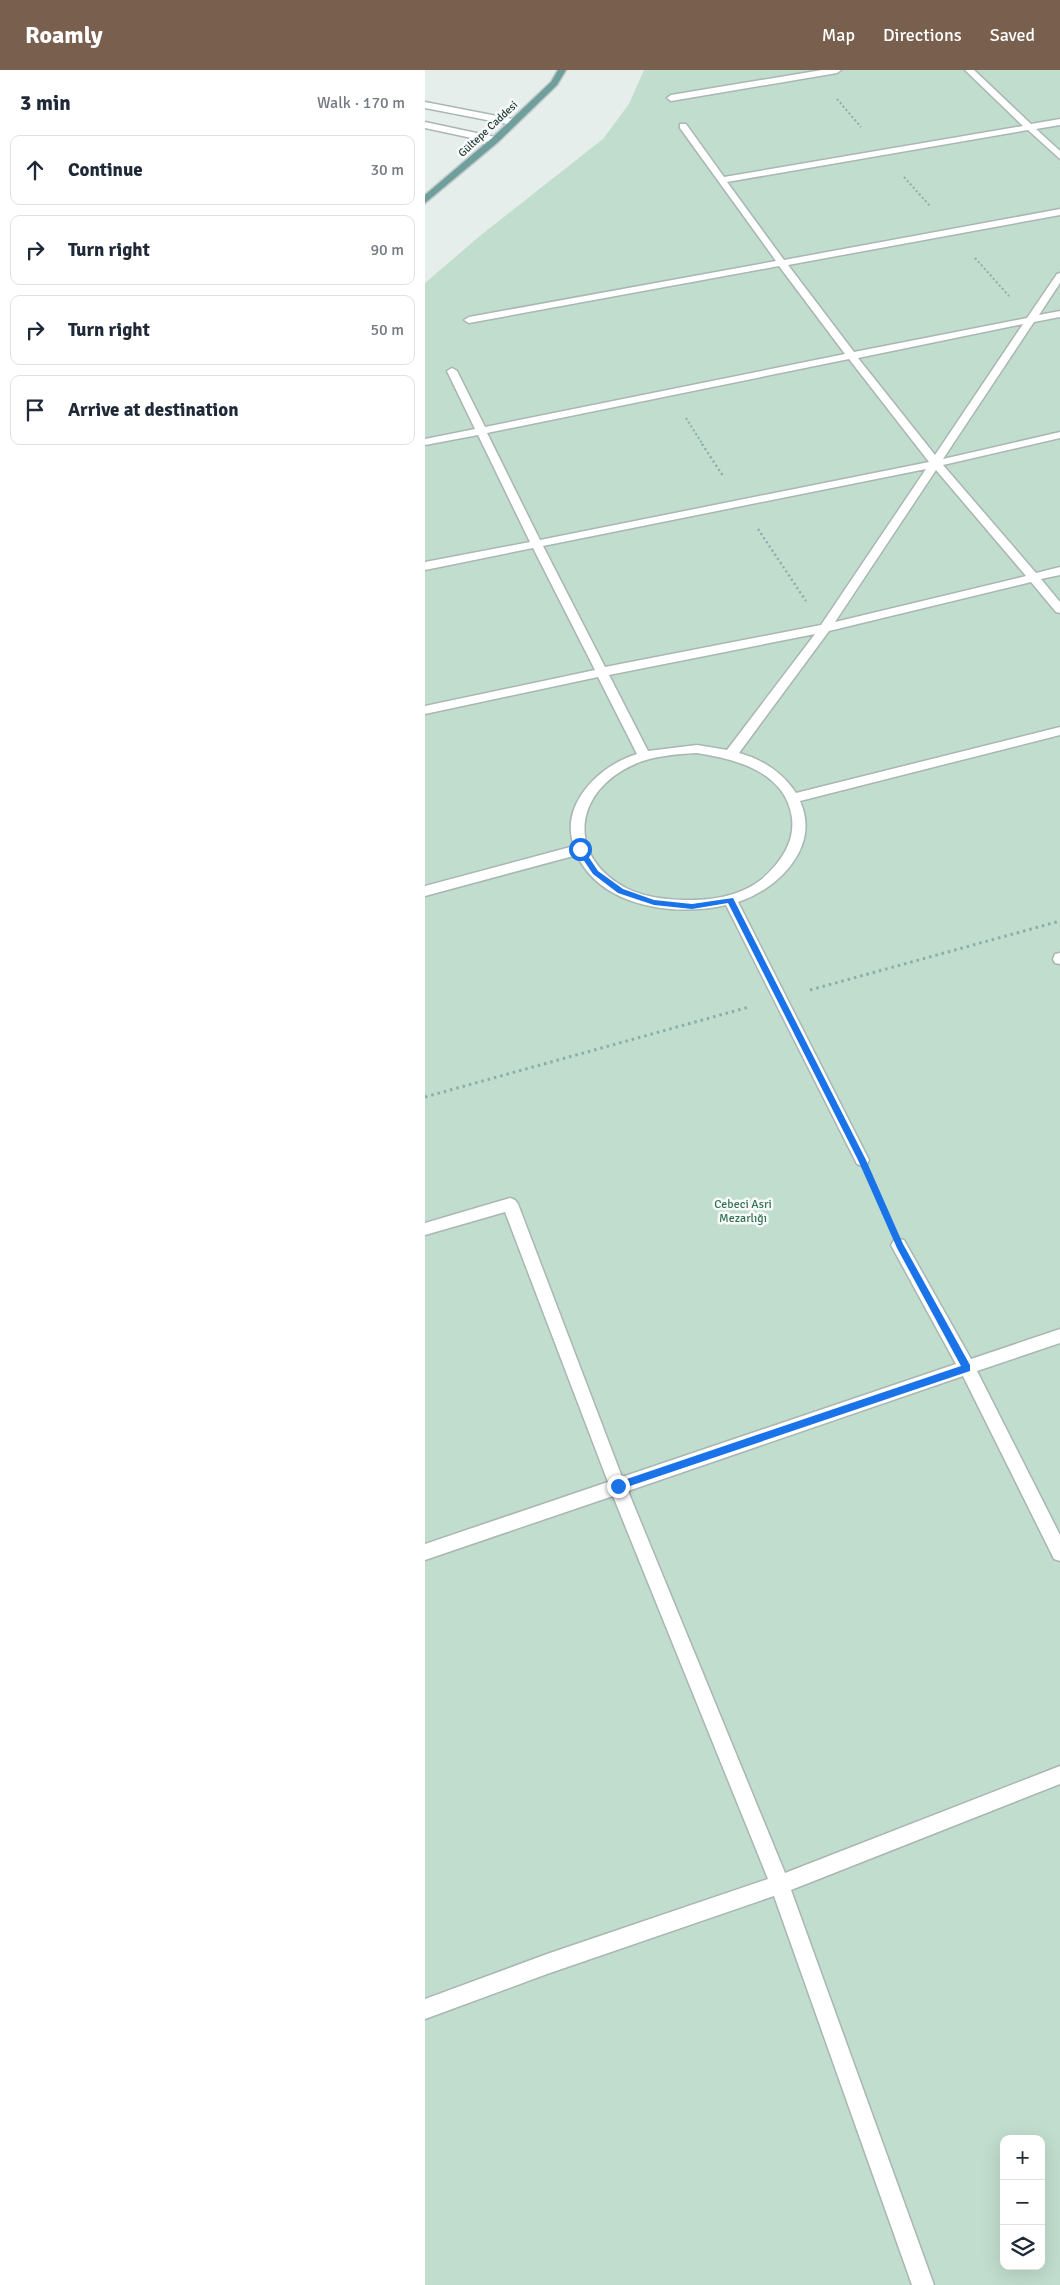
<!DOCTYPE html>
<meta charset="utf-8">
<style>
body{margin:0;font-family:Signika,sans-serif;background:#f2f2f3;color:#1f2937}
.controls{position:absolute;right:15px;bottom:15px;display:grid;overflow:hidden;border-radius:10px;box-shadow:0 5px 20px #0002}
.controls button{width:45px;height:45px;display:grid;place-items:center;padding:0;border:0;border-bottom:1px solid #e0e1e3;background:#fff;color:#1f2937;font:25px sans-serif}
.stop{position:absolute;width:15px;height:15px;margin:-11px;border:4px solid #1a73e8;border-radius:50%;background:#fff}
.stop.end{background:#1a73e8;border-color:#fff;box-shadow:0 1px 5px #0008}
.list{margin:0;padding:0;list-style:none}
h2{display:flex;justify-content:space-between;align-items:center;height:65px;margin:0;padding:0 20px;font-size:21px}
h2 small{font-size:16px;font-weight:400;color:#747a83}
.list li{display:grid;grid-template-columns:32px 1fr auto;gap:15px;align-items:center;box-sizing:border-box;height:70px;margin:0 10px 10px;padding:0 10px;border:1px solid #e0e1e3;border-radius:10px}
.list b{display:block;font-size:19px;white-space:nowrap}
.list em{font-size:16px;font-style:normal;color:#747a83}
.icon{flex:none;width:28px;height:28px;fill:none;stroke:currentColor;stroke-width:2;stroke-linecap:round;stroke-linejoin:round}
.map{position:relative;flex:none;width:635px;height:2215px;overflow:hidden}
header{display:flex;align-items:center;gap:30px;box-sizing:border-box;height:70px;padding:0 25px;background:#795f4e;color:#fff}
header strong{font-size:24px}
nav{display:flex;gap:28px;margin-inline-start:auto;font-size:18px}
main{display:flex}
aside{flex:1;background:#fff}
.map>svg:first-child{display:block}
.green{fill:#c1ddce;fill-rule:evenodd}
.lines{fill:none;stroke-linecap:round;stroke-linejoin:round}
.minor-casing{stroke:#a9b6b4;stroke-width:3}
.major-casing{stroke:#c2c9c9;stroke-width:3}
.path-far2{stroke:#89afaa;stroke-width:2;stroke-dasharray:2 2.5;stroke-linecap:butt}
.path-far1{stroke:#89afaa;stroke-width:2.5;stroke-dasharray:2 3;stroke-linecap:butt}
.path{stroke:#89afaa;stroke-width:3;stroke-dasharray:2.5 4;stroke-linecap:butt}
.minor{fill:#fff;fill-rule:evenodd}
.major{fill:#6e9f9c;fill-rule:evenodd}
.route{fill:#1a73e8}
.labels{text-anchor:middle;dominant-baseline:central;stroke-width:5;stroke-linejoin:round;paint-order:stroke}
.far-street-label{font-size:11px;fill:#263f3d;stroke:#f7faf9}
.park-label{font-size:12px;fill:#337258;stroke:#f7faf9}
</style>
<header>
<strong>Roamly</strong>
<nav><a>Map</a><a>Directions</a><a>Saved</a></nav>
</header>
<main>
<aside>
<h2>3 min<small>Walk · 170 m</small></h2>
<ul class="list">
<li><svg class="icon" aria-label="ahead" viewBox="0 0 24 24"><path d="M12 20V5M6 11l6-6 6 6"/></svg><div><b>Continue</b></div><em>30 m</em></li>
<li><svg class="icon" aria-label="right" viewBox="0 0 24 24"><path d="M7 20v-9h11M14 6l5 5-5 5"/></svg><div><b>Turn right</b></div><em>90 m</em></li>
<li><svg class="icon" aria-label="right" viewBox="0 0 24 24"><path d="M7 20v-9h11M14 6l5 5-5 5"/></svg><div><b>Turn right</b></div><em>50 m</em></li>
<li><svg class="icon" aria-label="arrive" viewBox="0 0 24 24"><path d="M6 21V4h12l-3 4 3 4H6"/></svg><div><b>Arrive at destination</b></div></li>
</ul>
</aside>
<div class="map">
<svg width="635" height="2215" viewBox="0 0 635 2215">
<rect width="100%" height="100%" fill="#e6eeec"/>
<path class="green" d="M219,0H635V2215H0V213L56,165L178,69L204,34ZM579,2069H616V2196H579Z"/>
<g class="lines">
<g class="minor-casing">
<g id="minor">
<polygon points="397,0 416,0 412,3 246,31 242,28 246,25"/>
<path d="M540,0H549L606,54L635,49V55L611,59L635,81V89L603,60L302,112L359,190L635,139V145L363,195L429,282L602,248L632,204L635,203V213L614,245L635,241V247L609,252L518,389L635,362V368L518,395L611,503L635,497V505L616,509L635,532V543L631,542L606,512L404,561L314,683C337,689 358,703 371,723L635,657V665L375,731C396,777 353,819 313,832L444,1090L442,1094L437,1096L432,1094L301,835C250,847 176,837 152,785L0,826V816L149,776C134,734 175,695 212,684L173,607L0,644V636L170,600L108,478L0,500V492L105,472L53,365L0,375V369L50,359L22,301L27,298L32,301L60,357L420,284L354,196L44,253L39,250L44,247L351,191L255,58V54H261L299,107L598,56ZM598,254L510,385L433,288ZM424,289L504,392L115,470L62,363ZM501,399L396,555L180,597L118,476ZM511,400L601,506L410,552ZM390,564L302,680L272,675L223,681L184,605ZM272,683C311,689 361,702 367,748C370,773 355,793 337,809C317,825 290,830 266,830C245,830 222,828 203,819C140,787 148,721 210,694C228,686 251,684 272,683Z"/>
<polygon points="0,32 88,49 92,52 88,55 0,38"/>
<polygon points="0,52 70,67 74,70 70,73 0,58"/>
<polygon points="635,883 635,894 630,893 628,889 630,884"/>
<polygon points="85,1128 90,1130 93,1134 197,1407 531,1294 466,1175 469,1170 474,1169 479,1170 546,1289 635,1259 635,1273 552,1301 635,1465 635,1491 629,1489 538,1306 203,1421 360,1803 635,1696 635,1714 366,1820 509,2215 487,2215 349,1826 122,1904 0,1949 0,1929 122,1884 343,1809 188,1426 0,1490 0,1474 183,1412 80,1142 0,1165 0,1153"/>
</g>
</g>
<g class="major-casing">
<polygon id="major" points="133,0 141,0 132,15 73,72 0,133 0,125 67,68 126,12"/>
</g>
<g class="path-far2">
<polyline points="412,29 436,57"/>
<polyline points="479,107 505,136"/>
<polyline points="550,188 584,226"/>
<polyline points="261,348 278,375"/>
</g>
<g class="path-far1">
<polyline points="277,374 298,406"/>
<polyline points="333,459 381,531"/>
</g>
<g class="path">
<polyline points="385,920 635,851"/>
<polyline points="0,1027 324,937"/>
<polyline points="450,1119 462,1147"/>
</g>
<use href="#minor" class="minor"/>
<use href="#major" class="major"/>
</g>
<polygon class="route" points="152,777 157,777 173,801 198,819 229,830 267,834 308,828 441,1090 478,1174 545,1295 545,1301 193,1420 190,1419 188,1416 193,1412 536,1296 472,1178 433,1090 303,833 267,839 229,835 193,823 168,804 151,779"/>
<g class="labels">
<g class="far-street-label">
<text transform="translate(63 59) rotate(-43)">Gültepe Caddesi</text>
</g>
<g class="park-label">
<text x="318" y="1134">Cebeci Asri<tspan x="318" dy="14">Mezarlığı</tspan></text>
</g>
</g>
</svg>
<div class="controls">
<button>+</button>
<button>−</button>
<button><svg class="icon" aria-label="layers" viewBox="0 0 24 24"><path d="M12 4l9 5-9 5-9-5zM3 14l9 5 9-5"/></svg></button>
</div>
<div class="stop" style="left:155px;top:779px"></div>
<div class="stop end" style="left:193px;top:1416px"></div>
</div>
</main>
